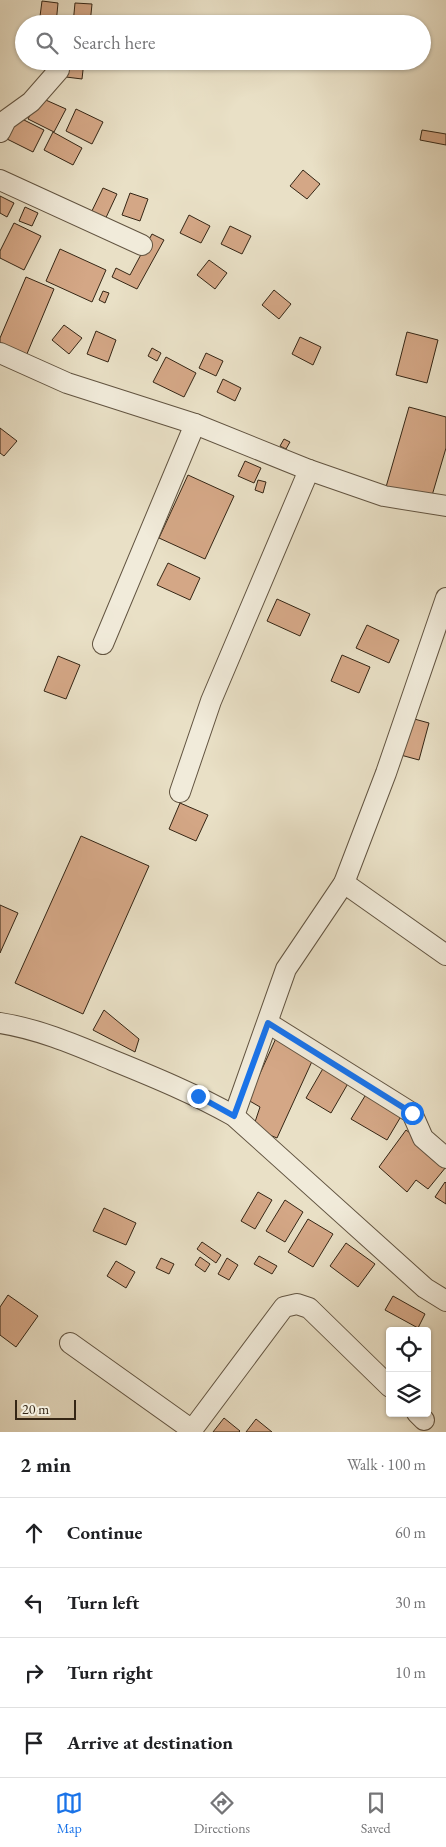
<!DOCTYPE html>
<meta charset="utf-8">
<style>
body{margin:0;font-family:"EB Garamond",serif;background:#f2f2f2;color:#202124}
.controls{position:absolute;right:15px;bottom:15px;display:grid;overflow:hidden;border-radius:5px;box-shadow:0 1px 4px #0004}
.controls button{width:45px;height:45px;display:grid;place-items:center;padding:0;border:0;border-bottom:1px solid #e0e0e0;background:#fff;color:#202124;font:25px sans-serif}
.scale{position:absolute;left:15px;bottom:12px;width:61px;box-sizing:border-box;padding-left:5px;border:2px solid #352615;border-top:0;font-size:14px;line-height:18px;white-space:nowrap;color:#352615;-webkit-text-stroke:4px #f1ebda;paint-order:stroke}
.stop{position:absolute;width:15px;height:15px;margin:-11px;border:4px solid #1a73e8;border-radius:50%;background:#fff}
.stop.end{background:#1a73e8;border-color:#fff;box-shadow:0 1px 5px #0008}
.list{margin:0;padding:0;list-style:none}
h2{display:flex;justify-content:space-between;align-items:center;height:65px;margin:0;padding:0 20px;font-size:21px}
h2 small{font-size:16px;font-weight:400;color:#757577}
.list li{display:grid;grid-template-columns:32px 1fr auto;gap:15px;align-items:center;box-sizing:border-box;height:70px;padding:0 20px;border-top:1px solid #e0e0e0}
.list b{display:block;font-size:19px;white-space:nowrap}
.list em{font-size:16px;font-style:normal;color:#757577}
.icon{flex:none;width:28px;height:28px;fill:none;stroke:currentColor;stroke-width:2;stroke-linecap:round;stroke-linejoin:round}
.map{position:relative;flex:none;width:446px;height:1432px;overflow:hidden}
.search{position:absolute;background:#fff;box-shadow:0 1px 4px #0004;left:15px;right:15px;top:15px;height:55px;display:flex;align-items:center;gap:12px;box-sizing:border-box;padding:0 18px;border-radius:28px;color:#757577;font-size:19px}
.sheet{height:345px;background:#fff}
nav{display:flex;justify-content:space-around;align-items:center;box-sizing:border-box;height:70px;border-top:1px solid #e0e0e0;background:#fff;font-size:14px;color:#757577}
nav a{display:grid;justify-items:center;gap:2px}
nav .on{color:#1a73e8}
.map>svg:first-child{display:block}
.building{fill:#d4a786;stroke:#352615}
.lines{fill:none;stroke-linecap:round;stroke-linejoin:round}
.street-casing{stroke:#625441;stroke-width:22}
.street{stroke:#f1ebda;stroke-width:20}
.route{stroke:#1a73e8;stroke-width:6}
</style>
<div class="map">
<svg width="446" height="1432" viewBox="0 0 446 1432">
<rect width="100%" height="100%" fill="#e9e0c6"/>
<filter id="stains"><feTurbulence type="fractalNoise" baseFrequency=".004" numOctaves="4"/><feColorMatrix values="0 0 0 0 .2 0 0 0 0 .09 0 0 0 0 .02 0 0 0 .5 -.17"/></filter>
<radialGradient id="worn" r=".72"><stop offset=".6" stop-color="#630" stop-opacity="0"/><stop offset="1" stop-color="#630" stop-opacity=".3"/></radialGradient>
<g class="building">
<polygon points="42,1 58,3 56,24 39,24"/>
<polygon points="75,3 92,4 90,24 73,24"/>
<polygon points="68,61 84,61 82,79 66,77"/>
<polygon points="39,97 66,109 54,132 28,119"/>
<polygon points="76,109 103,122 92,144 66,131"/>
<polygon points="18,117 44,130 33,152 7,139"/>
<polygon points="422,130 446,134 446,145 420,140"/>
<polygon points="53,132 82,148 73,165 44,150"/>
<polygon points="303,170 320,184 307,199 290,186"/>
<polygon points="103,188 117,194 103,224 89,217"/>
<polygon points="130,193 148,199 140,221 122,215"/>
<polygon points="0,196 14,203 7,217 0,213"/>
<polygon points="25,207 38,213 32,226 19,221"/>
<polygon points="189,215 210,226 201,243 180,233"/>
<polygon points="14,223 41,236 24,270 0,258 0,251"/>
<polygon points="230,226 251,236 242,254 221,244"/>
<polygon points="152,234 164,240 137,289 112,277 116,268 130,275"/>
<polygon points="60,249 106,270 92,302 46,281"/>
<polygon points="209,260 227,273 215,289 197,275"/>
<polygon points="26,277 54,289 24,361 0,351 0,338"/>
<polygon points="274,290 291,304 279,319 262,305"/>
<polygon points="103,291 109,293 105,303 99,300"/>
<polygon points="64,325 82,338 69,354 52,340"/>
<polygon points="96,331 116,340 108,362 87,354"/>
<polygon points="407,332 438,340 427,383 396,375"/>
<polygon points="300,337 321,347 313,365 292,354"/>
<polygon points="152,348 161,353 157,361 148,356"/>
<polygon points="206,353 223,361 216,376 199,368"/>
<polygon points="166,357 196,373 184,397 153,382"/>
<polygon points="223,379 241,388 235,401 217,392"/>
<polygon points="409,407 446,417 446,448 431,499 386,487"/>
<polygon points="0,428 17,441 4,456 0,453"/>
<polygon points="284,439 290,442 286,449 280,446"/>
<polygon points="245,461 261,468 254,483 238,476"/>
<polygon points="188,475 234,496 205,559 159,538"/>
<polygon points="258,480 266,482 263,493 255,490"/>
<polygon points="168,563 200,578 190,600 157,585"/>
<polygon points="277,599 310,614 300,636 267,621"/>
<polygon points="367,625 399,640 389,663 356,648"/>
<polygon points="342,655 370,667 359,693 331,681"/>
<polygon points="58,656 80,665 66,699 44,691"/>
<polygon points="407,717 429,723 419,760 397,754"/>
<polygon points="180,803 208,815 196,841 169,829"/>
<polygon points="81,836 149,866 83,1014 15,983"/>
<polygon points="0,905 18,913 0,953"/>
<polygon points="104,1010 139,1039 135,1052 93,1030"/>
<polygon points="277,1036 314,1057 277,1138 253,1128 260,1107 248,1100"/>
<polygon points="325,1065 350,1080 331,1113 306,1098"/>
<polygon points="368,1091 403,1113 387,1140 351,1119"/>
<polygon points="406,1130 446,1160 446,1167 428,1189 416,1180 407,1192 379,1167"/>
<polygon points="445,1182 446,1183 446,1204 435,1197"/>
<polygon points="258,1192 272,1200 255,1229 241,1221"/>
<polygon points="285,1200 303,1212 285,1242 266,1231"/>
<polygon points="104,1208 136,1223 126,1245 93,1231"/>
<polygon points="308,1219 333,1234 313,1267 288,1252"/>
<polygon points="202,1242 221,1255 216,1263 197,1249"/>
<polygon points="346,1243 375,1264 358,1287 330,1266"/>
<polygon points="259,1256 277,1266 272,1274 254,1264"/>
<polygon points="200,1257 210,1264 205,1272 195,1265"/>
<polygon points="161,1258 174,1264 169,1274 156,1268"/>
<polygon points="227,1258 238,1265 229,1280 218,1274"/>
<polygon points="116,1261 135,1272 126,1288 107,1276"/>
<polygon points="8,1295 38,1316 16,1347 0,1335 0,1307"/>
<polygon points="393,1296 425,1314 418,1328 385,1310"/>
<polygon points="224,1418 240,1431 239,1432 213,1432"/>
<polygon points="256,1419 272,1432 246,1432"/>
</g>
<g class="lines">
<g class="street-casing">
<g id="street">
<polyline points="0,132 6,120 31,102 59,70"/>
<polyline points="0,180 142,245"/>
<polyline points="0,353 67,383 195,424 309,470 384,496 446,506"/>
<polyline points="103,644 195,424"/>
<polyline points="180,792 211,701 309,470"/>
<polyline points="344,883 446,955"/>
<path d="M0,1023C39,1029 76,1045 112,1060C154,1077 195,1094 234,1116L425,1288L446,1301"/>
<polyline points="268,1023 412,1113 423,1138 446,1158"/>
<polyline points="234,1116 286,969 344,883 386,773 446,598"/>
<polyline points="70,1343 192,1430 284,1307 297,1304 309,1308 390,1387"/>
<polyline points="417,1413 424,1420"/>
</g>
</g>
<use href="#street" class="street"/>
</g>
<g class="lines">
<polyline class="route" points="198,1096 234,1116 268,1023 412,1113"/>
</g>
<rect width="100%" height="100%" filter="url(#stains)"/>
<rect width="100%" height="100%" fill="url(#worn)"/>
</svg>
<div class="controls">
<button><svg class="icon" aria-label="locate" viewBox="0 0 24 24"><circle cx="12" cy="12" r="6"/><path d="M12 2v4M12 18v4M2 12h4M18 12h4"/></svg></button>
<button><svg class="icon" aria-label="layers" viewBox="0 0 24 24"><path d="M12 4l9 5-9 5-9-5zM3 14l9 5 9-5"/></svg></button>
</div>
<div class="scale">20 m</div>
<div class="stop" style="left:412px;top:1113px"></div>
<div class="stop end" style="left:198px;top:1096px"></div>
<div class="search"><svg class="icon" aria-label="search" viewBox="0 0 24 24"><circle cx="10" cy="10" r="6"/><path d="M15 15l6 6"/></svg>Search here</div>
</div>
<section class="sheet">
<h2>2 min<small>Walk · 100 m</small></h2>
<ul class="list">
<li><svg class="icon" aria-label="ahead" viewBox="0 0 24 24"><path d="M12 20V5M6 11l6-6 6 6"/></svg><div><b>Continue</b></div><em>60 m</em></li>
<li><svg class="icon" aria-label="left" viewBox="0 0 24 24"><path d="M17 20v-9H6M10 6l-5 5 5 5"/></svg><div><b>Turn left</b></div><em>30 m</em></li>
<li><svg class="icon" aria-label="right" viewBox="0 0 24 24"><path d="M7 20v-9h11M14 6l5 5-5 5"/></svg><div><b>Turn right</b></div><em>10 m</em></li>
<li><svg class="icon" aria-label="arrive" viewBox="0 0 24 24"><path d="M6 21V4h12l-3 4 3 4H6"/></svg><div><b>Arrive at destination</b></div></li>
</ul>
</section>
<nav>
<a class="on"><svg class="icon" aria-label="map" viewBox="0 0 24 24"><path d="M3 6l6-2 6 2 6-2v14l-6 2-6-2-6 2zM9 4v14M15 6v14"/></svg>Map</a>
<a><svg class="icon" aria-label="directions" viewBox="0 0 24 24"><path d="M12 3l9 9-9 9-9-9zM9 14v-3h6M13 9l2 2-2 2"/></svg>Directions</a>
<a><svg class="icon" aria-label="saved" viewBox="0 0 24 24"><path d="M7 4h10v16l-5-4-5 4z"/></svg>Saved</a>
</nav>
